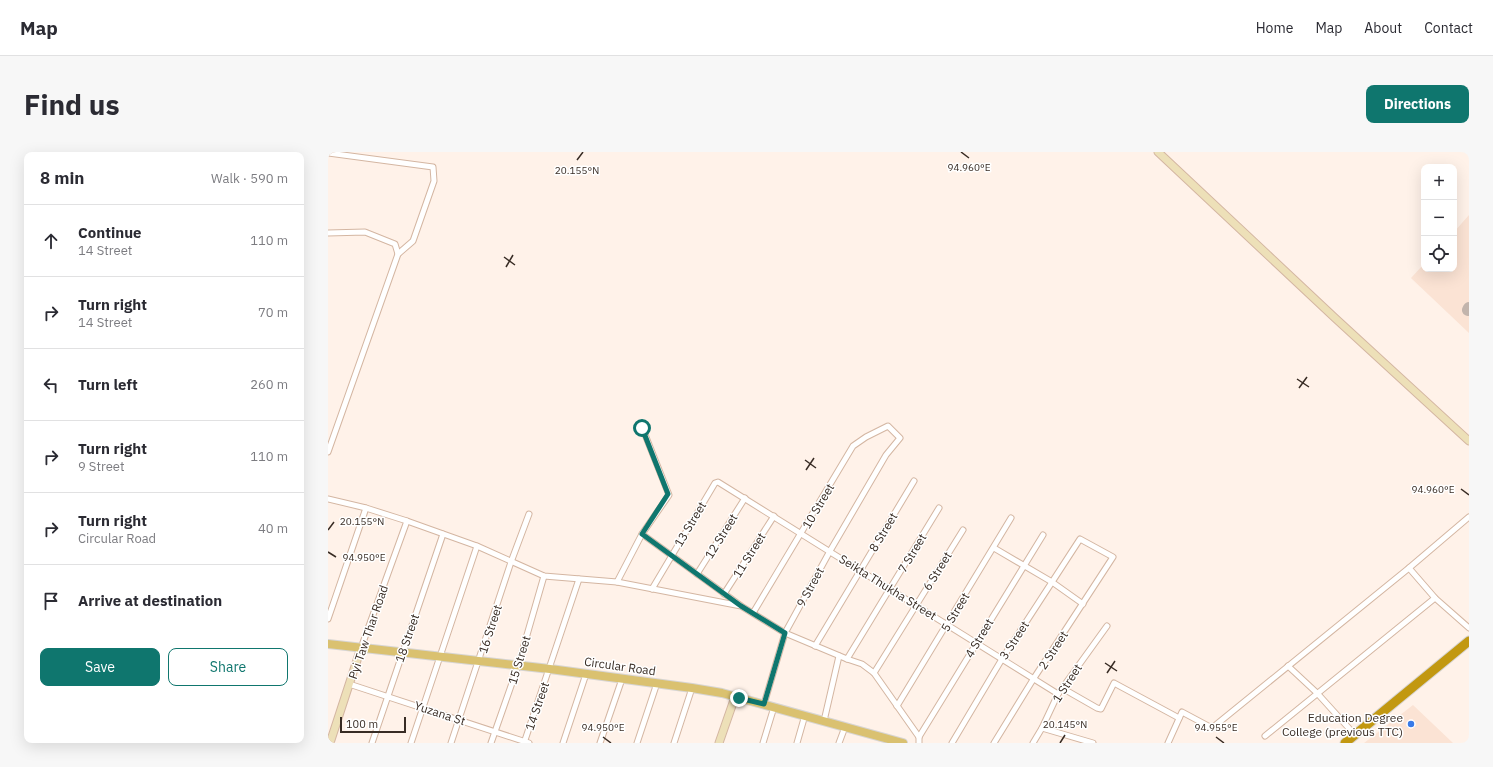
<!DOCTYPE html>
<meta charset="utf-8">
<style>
body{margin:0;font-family:"IBM Plex Sans",sans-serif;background:#f7f7f7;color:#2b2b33}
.controls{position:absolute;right:12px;top:12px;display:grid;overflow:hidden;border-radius:8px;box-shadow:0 4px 16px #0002}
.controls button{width:36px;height:36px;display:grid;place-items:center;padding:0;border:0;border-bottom:1px solid #e1e1e2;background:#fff;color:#2b2b33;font:20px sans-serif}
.scale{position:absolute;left:12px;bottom:10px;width:66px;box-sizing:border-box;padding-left:4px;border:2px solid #382c24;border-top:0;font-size:11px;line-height:14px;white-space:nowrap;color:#382c24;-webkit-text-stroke:3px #fff;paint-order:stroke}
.stop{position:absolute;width:12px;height:12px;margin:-9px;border:3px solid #0f766e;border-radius:50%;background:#fff}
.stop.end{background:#0f766e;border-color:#fff;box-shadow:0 1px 4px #0008}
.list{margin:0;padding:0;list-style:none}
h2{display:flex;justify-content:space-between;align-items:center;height:52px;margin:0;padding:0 16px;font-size:17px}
h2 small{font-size:13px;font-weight:400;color:#7c7c81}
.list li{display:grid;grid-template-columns:26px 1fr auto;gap:12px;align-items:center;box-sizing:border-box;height:72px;padding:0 16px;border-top:1px solid #e1e1e2}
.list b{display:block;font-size:15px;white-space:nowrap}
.list p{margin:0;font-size:13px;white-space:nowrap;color:#7c7c81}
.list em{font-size:13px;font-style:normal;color:#7c7c81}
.actions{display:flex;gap:8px;padding:12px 16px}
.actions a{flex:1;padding:9px 0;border:1px solid #0f766e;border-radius:8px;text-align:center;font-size:14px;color:#0f766e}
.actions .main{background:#0f766e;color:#fff}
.icon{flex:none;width:22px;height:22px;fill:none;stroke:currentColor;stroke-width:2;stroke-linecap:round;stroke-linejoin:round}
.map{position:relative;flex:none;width:1141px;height:591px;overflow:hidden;border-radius:8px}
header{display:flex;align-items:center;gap:24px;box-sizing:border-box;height:56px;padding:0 20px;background:#fff;border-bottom:1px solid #e1e1e2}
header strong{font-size:19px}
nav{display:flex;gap:22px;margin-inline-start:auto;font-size:14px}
.intro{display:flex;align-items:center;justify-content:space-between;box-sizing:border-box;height:96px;padding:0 24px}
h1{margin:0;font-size:28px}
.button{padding:10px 18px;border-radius:8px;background:#0f766e;color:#fff;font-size:14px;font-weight:700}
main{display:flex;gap:24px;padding:0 24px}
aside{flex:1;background:#fff;border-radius:8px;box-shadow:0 4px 16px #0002}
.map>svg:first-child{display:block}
.built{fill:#fbe3d4}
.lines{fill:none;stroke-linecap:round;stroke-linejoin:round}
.taxiway{stroke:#c2b4ac;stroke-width:12}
.street-casing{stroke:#d4b6a2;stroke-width:7}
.secondary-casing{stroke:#d4b6a2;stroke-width:9}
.primary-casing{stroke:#d7d5d3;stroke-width:10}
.highway-casing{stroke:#d7d5d3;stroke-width:11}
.street{stroke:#fff;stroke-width:5}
.secondary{stroke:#ede0b8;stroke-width:7}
.primary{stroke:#dac170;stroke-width:8}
.highway{stroke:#c29811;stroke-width:9}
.route{stroke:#0f766e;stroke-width:5}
.ticks{fill:none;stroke:#382c24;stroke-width:1.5}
.poi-dot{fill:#377ae8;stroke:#fff;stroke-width:1.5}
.labels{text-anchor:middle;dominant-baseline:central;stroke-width:3;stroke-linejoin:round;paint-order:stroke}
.street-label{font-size:12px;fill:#382c24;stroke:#fff}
.poi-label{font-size:12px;fill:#382c24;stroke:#fff;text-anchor:end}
.ticks-label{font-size:10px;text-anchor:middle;fill:#382c24;stroke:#fff;stroke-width:3;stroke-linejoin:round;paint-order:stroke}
</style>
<header>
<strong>Map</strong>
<nav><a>Home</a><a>Map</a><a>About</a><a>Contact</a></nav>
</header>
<div class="intro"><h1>Find us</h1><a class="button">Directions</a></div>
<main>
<aside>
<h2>8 min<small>Walk · 590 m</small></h2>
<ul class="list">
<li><svg class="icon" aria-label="ahead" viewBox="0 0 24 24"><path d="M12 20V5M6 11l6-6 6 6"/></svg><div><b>Continue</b><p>14 Street</p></div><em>110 m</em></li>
<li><svg class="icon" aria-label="right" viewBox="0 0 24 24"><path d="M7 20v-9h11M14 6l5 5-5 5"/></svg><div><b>Turn right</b><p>14 Street</p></div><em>70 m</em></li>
<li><svg class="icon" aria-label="left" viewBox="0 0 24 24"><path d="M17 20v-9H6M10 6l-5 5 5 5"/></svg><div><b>Turn left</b></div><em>260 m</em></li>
<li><svg class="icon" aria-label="right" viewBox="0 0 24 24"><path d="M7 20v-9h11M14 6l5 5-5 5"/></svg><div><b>Turn right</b><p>9 Street</p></div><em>110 m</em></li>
<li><svg class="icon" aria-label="right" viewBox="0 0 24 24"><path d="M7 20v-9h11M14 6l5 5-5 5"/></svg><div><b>Turn right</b><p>Circular Road</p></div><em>40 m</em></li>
<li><svg class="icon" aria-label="arrive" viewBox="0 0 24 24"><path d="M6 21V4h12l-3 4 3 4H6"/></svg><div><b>Arrive at destination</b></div></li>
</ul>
<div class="actions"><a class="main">Save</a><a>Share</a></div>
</aside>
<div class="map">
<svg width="1141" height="591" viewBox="0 0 1141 591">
<rect width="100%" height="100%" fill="#fff2e9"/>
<g class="built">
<polygon points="1141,63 1141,181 1083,126 1096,112 1096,117 1126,117 1126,80"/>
<polygon points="1085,553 1125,591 1036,591"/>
</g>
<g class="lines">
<polyline class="taxiway" points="1140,158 1141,156"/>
<g class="street-casing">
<g id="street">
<polyline points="0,1 105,15 106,29 85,89 70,102 0,300"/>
<polyline points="0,81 37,80 67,92 70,102"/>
<polyline points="0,347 38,356 79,369 149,394 216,424 289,430 413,454 457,481 519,507 534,512 546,521 591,585"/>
<polyline points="314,382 412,453"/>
<polyline points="666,396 724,430 755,452"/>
<polyline points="1081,416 1107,446"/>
<polyline points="369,422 417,346"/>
<polyline points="289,430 314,382 341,343 314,275"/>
<polyline points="324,437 387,331 390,330 730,542"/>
<polyline points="396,442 446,364"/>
<polyline points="425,461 525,294 538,285 560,274 572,286 558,303 502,399 457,481 436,552"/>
<polyline points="0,467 38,356"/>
<polyline points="487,494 586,329"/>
<polyline points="33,496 79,369"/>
<polyline points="519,507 611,356"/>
<polyline points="960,514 989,541 1027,583"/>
<polyline points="546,521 635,378"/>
<polyline points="21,532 201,591"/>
<polyline points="734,536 769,556 773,557 786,531 851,566"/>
<polyline points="569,554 683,366"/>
<polyline points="496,569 511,504"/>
<polyline points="714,576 765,591"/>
<polyline points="937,584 1107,446 1141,476"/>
<polyline points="44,591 115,382"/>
<polyline points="83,591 149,394"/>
<polyline points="123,591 183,410 201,362"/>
<polyline points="163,591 190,514 216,424"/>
<polyline points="196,591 251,427"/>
<polyline points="235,591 258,522"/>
<polyline points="272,591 294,527"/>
<polyline points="309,591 329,531"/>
<polyline points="346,591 364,536"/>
<polyline points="435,591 446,555"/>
<polyline points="469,591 477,563"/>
<polyline points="511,591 517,575"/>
<polyline points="591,591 591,585 715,383"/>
<polyline points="624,591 674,507 752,387 785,405 706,526 666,591"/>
<polyline points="705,591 714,576 730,542 779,474"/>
<polyline points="840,591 854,560 884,576 1081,416 1141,365"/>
</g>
</g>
<g class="secondary-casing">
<g id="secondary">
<polyline points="830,0 1007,166 1141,289"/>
<polyline points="2,591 33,496"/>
<polyline points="391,591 407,545"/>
</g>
</g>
<g class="primary-casing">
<polyline id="primary" points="0,492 222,517 364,536 394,541 575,591"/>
</g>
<g class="highway-casing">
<polyline id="highway" points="1017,591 1141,489"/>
</g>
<use href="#street" class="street"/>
<use href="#secondary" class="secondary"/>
<use href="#primary" class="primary"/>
<use href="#highway" class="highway"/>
</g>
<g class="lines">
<polyline class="route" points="314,276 340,342 314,382 413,454 457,481 436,552 411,546"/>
</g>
<path class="ticks" d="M633,0L641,6M249,8L255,0M176,105L187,113M178,115L185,103M969,227L981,235M971,236L979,225M477,308L488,316M478,318L486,306M1133,337L1141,343M0,378L6,370M0,400L8,405M777,511L789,519M779,521L787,509M275,585L283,591M888,585L896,591M732,591L737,583"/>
<circle class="poi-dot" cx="1083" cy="572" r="4"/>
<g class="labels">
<g class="street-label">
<text transform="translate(490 354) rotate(-59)">10 Street</text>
<text transform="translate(362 372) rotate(-59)">13 Street</text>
<text transform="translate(555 380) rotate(-59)">8 Street</text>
<text transform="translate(393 384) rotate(-58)">12 Street</text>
<text transform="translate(584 401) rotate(-59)">7 Street</text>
<text transform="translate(421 403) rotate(-58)">11 Street</text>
<text transform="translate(609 419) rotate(-58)">6 Street</text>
<text transform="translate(482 435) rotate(-61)">9 Street</text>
<text transform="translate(560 435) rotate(32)">Seikta Thukha Street</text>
<text transform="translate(627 460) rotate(-59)">5 Street</text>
<text transform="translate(162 477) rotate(-72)">16 Street</text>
<text transform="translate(40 480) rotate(-71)">Pyi Taw Thar Road</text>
<text transform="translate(79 486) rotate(-71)">18 Street</text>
<text transform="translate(651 486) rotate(-59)">4 Street</text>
<text transform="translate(686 488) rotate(-57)">3 Street</text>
<text transform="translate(725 498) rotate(-57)">2 Street</text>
<text transform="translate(191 508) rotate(-73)">15 Street</text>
<text transform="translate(292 514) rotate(8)">Circular Road</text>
<text transform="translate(739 531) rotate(-57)">1 Street</text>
<text transform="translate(209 554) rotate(-71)">14 Street</text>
<text transform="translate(112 561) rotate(18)">Yuzana St</text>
</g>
<g class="poi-label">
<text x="1075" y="565">Education Degree<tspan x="1075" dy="14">College (previous TTC)</tspan></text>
</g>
</g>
<g class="ticks-label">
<text x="641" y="19">94.960°E</text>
<text x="249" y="22">20.155°N</text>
<text x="1105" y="341">94.960°E</text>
<text x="34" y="373">20.155°N</text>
<text x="36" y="409">94.950°E</text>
<text x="737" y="576">20.145°N</text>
<text x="275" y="579">94.950°E</text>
<text x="888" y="579">94.955°E</text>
</g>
</svg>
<div class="controls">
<button>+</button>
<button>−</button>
<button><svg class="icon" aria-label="locate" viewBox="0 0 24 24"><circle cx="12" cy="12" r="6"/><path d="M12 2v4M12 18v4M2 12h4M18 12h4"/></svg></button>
</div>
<div class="scale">100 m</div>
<div class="stop" style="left:314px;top:276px"></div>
<div class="stop end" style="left:411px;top:546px"></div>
</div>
</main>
